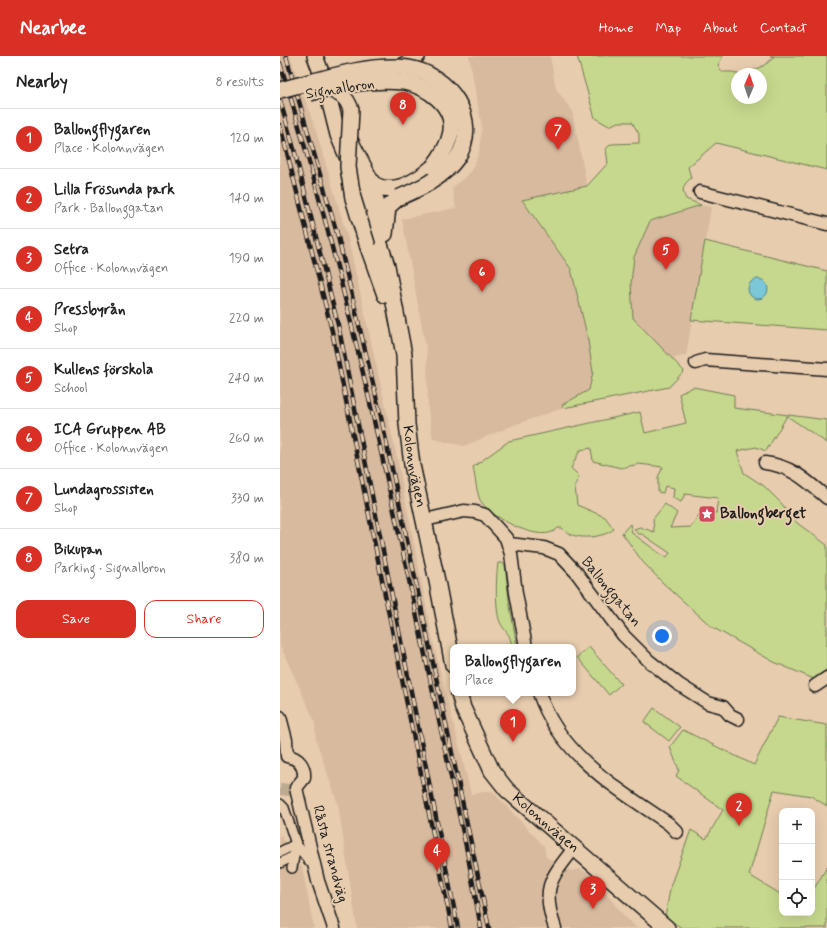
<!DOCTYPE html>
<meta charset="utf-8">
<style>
body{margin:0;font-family:Mynerve,sans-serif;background:#f6f6f6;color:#222}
.controls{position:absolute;right:12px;bottom:12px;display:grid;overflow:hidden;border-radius:8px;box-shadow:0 4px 16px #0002}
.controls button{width:36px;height:36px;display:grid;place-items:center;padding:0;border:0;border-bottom:1px solid #e0e0e0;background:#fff;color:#222;font:20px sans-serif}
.compass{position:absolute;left:451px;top:12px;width:36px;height:36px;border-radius:50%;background:#fff;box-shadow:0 4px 16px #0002;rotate:2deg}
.you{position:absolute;left:382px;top:580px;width:14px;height:14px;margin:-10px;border:3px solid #fff;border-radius:50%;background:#1a73e8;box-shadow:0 0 0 6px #1a73e833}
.badge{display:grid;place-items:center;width:26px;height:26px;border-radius:50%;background:#d93025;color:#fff;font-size:13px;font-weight:700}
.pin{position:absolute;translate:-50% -33px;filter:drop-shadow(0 1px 2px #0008)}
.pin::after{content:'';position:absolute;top:21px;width:14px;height:12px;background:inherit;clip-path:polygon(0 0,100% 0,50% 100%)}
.popup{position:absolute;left:170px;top:588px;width:126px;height:52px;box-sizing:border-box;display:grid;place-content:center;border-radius:8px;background:#fff;filter:drop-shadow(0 1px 3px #0005);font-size:13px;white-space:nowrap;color:#767676}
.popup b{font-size:15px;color:#222}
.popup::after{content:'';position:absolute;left:50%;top:100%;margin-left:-8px;border:8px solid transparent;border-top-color:#fff}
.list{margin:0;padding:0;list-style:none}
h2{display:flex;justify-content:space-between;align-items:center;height:52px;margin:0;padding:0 16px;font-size:17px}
h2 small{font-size:13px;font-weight:400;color:#767676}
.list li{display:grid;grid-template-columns:26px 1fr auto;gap:12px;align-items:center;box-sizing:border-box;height:60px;padding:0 16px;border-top:1px solid #e0e0e0}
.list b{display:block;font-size:15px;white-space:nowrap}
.list p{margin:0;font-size:13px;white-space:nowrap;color:#767676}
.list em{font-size:13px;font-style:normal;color:#767676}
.actions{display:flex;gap:8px;padding:12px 16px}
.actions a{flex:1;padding:9px 0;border:1px solid #d93025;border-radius:12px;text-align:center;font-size:14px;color:#d93025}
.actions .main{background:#d93025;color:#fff}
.icon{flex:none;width:22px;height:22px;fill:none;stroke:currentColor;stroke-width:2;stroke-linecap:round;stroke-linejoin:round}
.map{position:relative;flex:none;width:547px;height:872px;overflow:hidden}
header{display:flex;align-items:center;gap:24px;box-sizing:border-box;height:56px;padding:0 20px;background:#d93025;color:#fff}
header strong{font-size:19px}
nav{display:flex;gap:22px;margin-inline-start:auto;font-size:14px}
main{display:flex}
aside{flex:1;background:#fff}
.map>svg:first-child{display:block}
.built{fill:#d8ba9f}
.green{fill:#c6d88d;stroke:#717a54}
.water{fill:#7ac7d9;stroke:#54838d}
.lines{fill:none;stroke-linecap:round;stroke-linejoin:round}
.minor-tunnel{stroke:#bea991;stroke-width:12;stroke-dasharray:12 6;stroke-linecap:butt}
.pedestrian-casing{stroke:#1c1c1c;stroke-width:12}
.minor-casing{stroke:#1c1c1c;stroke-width:15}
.tertiary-casing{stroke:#1c1c1c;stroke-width:18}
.pedestrian{stroke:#e7ccae;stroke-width:9}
.minor{stroke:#e7ccae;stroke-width:12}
.tertiary{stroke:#e7ccae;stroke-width:15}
.rail-casing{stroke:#1c1c1c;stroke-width:4.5}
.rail{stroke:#e7ccae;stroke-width:3;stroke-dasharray:9;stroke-linecap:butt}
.tertiary-bridge-casing{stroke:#1c1c1c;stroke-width:18;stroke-linecap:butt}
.tertiary-bridge{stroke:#e7ccae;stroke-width:15}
.labels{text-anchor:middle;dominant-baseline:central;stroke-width:4;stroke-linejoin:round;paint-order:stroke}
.street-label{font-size:15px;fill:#1c1c1c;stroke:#e7ccae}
.poi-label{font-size:15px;font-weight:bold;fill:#1c1c1c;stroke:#e7ccae;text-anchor:start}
</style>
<header>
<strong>Nearbee</strong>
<nav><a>Home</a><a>Map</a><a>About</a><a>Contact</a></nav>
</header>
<main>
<aside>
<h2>Nearby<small>8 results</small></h2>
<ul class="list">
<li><span class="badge">1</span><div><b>Ballongflygaren</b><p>Place · Kolonnvägen</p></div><em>120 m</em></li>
<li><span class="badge">2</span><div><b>Lilla Frösunda park</b><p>Park · Ballonggatan</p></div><em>140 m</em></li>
<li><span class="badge">3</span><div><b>Setra</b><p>Office · Kolonnvägen</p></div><em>190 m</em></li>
<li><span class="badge">4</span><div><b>Pressbyrån</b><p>Shop</p></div><em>220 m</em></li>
<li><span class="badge">5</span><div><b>Kullens förskola</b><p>School</p></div><em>240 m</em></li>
<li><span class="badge">6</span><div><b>ICA Gruppen AB</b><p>Office · Kolonnvägen</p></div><em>260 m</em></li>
<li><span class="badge">7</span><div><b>Lundagrossisten</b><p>Shop</p></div><em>330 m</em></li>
<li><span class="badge">8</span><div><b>Bikupan</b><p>Parking · Signalbron</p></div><em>380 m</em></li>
</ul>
<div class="actions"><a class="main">Save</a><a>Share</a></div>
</aside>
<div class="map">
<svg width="547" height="872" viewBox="0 0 547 872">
<rect width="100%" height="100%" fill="#e7ccae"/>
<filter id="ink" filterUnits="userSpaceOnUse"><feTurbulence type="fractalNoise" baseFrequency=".025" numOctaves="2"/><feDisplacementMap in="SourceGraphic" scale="8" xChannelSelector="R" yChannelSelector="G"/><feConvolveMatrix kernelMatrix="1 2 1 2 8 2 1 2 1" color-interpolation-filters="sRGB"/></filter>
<g filter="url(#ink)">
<g class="built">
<polygon points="0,0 10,0 36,75 68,183 118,406 154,590 191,738 212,735 264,790 266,801 291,815 299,813 309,817 345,861 357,872 77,872 58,748 36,684 35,666 0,589"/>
<polygon points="189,0 270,0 276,33 292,55 307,130 242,145 291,213 307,279 313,316 309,334 282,349 283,352 234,369 184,390 153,383 148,353 147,297 122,163 176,152 172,132 191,116 199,97 202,71"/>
<polygon points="421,149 431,151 406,299 392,303 353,262 351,227 354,201 370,165"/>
<polygon points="0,778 11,797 22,811 34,872 0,872"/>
</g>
<g class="green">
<path d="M297,0H443L438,9L442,16H453L458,18L457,42H481V18H461C472,15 488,10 494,0H490H547V114L436,87L408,111L411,122C403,129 401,133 406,143L421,149L370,165L354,201L351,227L353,262L404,315L389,331L283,352L282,349L309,334L313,316L307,279L291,213L242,144L307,130L328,107L326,93L331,88L359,87V78L352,66H338L329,70L315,62Z"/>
<polygon points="425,185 547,215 547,274 411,264"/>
<path d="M413,331L454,339V352L547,364V387L507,360L486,395L476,391L457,395L464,417L484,430L501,447L517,467L547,489V613L534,623L494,606L432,571L383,527L362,505L342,477L350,468L352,477L386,502L390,497L362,478H358L354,473L360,471L374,476L373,463L385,448L397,457L390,472L411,471L420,457H436L438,442L405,438L401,446L393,442L394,432L385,430L383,437L378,436V421L383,411L359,408L341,412L313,405L311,392L300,394L291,412L299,420L295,430L297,449L325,461L334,473C321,483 292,485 282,472H278C263,489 214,463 202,447C197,442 195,419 193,411L229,385L360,356L365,377L406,367L399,338Z"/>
<path d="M218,507H222L225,509L229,544L237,591H232C230,576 226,578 220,566C215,555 216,520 218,507Z"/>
<polygon points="309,591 341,628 329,639 297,601"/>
<polygon points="374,652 400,671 389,685 364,666"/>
<polygon points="498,661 547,669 547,750 531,740 494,734 469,819 502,839 502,857 532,857 532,836 547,811 547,872 402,872 385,861 391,828 411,774 426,783 443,754 396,720 399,714 390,691 403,674 474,709"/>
</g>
<circle class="water" cx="478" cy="233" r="10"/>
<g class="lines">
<polyline class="minor-tunnel" points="0,733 10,734 16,732"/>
<g class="pedestrian-casing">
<g id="pedestrian">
<polyline points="0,748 4,752 16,788 30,806"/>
<polyline points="0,796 16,788"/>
<polyline points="0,807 14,800"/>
<polyline points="12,812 16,788"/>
</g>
</g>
<g class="minor-casing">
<g id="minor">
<polyline points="116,11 139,0"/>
<polyline points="420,136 547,168"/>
<polyline points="416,307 425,304 547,313"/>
<path d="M485,407C512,410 527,425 547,442"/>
<polyline points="145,464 184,455 195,456 205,459 226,482 231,498 236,537 246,591"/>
<polyline points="229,488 264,492 279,498 296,516 343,579 369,605 398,628 428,647 443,651 450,659 458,663"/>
<polyline points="535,630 547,622"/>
<path d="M259,637C280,700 338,733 389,768L397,776"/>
<path d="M0,661L6,684L7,700C19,702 25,710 24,722L16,732L38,825L54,872"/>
<path d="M275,872C261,832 270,823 295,791"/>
</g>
</g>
<g class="tertiary-casing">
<g id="tertiary">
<path id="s1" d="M35,0L45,27L58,79L87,148L107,210L124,299L127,368L132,409L157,525L173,609"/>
<polyline points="70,84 92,127 100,162"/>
<path d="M92,127C112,141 137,125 153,111"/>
<polyline points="105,178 108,151 118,142"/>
<polyline points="88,191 105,239"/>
<path id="s2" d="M179,637L183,652L212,715L227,734L387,872"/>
</g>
</g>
<use href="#pedestrian" class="pedestrian"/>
<use href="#minor" class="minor"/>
<use href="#tertiary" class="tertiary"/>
<g class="rail-casing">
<g id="rail">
<polyline points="6,0 58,181 101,361 209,872"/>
<path d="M0,7C80,265 129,531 187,795L201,872"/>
<polyline points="0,44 14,93 59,273 178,872"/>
<polyline points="0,69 52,275 172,872"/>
</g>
</g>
<use href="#rail" class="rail"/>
<g class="tertiary-bridge-casing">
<g id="tertiary-bridge">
<path d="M49,33C61,38 67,41 71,54L68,111L73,142L88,191"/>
<path d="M0,34C41,24 86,7 128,12C169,18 202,64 177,102C163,122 139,133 118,142"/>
<path d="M30,37C59,29 94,23 124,26C136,28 147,33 157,42C182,64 170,89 153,111"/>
</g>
</g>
<use href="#tertiary-bridge" class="tertiary-bridge"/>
</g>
</g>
<defs>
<g id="sight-square" transform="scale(0.9)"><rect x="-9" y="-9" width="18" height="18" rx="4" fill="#d1495b" stroke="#e7ccae"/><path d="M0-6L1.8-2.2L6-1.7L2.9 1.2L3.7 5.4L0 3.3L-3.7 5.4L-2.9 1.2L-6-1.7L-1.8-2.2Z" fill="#fff"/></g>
</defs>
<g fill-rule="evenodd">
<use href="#sight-square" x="427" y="458"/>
</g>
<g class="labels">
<g class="street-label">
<text transform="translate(60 33) rotate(-9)">Signalbron</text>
<text stroke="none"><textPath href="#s1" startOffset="425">Kolonnvägen</textPath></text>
<text transform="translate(331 536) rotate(51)">Ballonggatan</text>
<text stroke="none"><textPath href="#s2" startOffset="160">Kolonnvägen</textPath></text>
<text transform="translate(50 798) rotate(75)">Råsta strandväg</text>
</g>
<g class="poi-label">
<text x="440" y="458">Ballongberget</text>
</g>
</g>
</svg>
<div class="controls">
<button>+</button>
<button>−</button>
<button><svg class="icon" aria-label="locate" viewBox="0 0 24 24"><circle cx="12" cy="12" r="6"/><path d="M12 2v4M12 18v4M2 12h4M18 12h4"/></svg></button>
</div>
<svg class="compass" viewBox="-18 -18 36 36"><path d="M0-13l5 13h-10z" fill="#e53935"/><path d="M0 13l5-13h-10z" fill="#767676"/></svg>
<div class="you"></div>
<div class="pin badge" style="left:233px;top:686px">1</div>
<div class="popup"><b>Ballongflygaren</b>Place</div>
<div class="pin badge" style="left:459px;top:770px">2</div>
<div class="pin badge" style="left:313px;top:853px">3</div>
<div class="pin badge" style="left:157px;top:815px">4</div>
<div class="pin badge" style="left:386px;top:214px">5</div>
<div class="pin badge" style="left:202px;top:236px">6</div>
<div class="pin badge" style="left:278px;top:94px">7</div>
<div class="pin badge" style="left:123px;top:69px">8</div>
</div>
</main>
